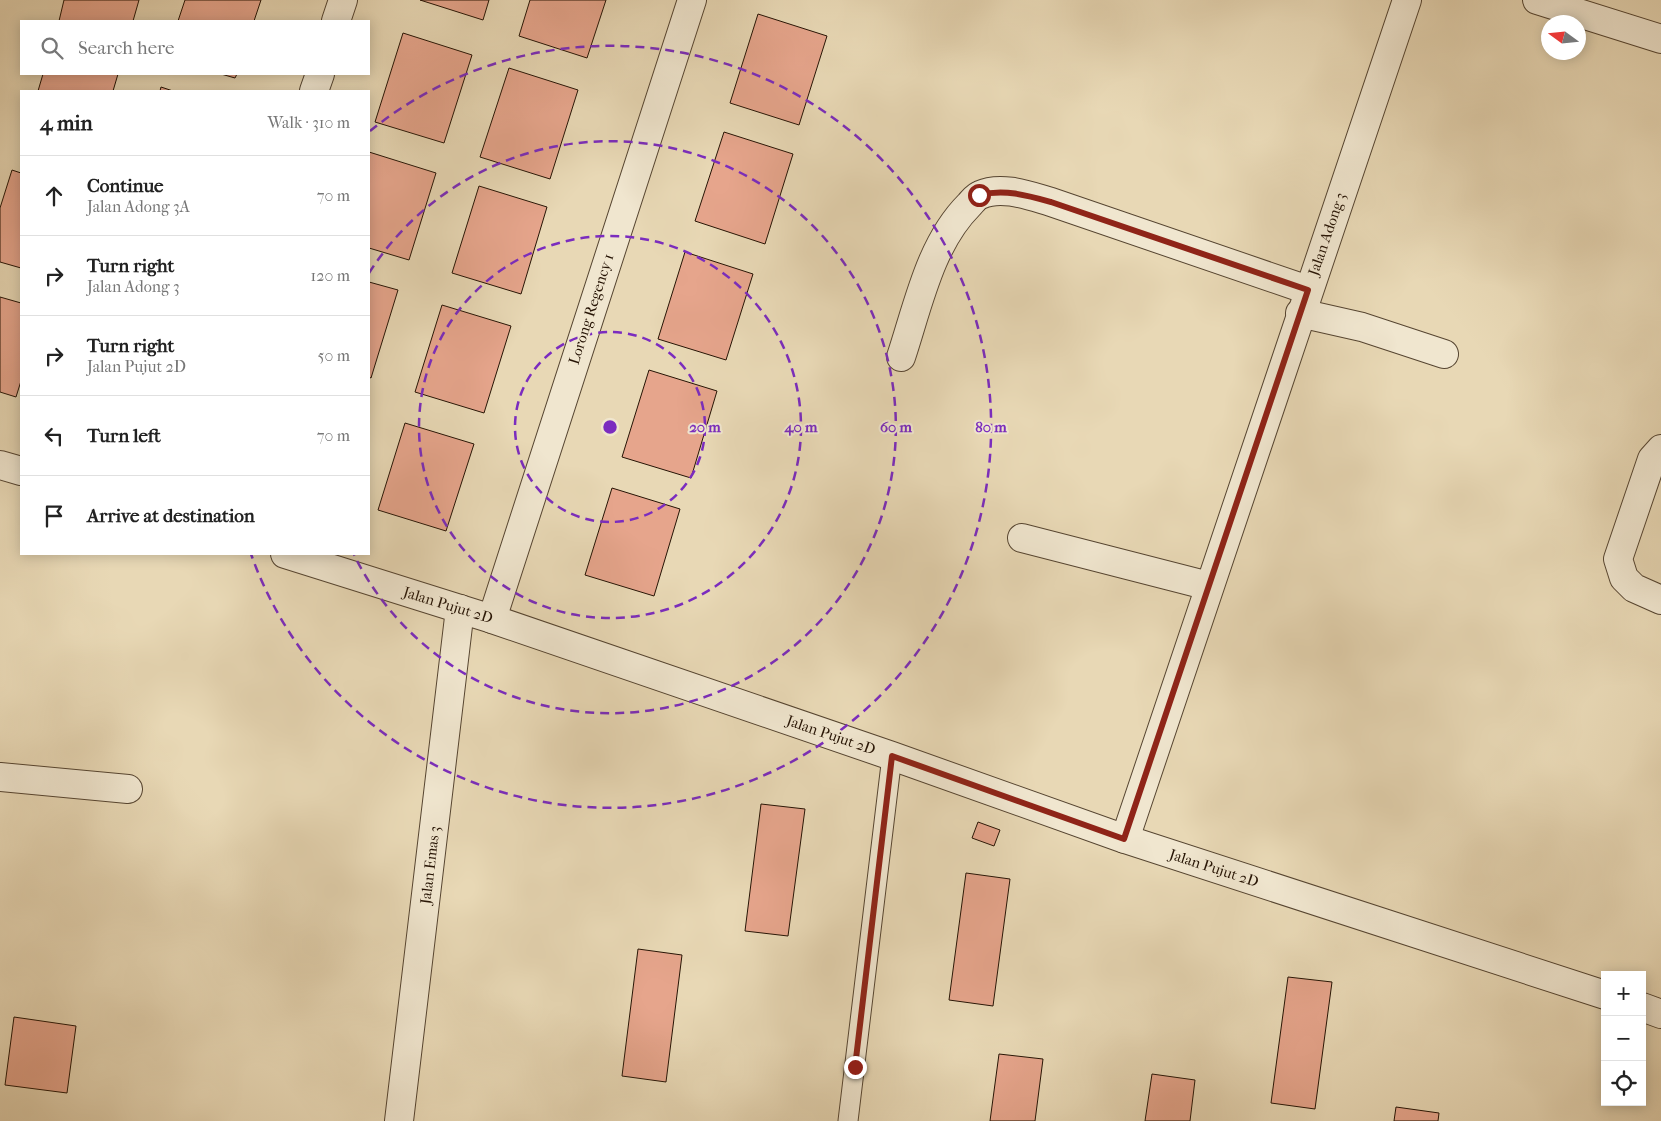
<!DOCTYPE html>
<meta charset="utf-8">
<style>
body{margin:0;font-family:"IM FELL French Canon",serif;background:#f2f2f2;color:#222}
.controls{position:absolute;right:15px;bottom:15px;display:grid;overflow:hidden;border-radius:0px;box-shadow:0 2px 12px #0003}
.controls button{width:45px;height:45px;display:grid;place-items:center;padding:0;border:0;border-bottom:1px solid #e0e0e0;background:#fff;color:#222;font:25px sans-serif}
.compass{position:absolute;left:1541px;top:15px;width:45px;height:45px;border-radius:50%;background:#fff;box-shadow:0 2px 12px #0003;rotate:285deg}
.stop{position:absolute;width:15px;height:15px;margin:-11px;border:4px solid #8f2418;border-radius:50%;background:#fff}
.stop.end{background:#8f2418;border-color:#fff;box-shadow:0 1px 5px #0008}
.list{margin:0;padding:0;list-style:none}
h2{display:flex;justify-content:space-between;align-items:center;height:65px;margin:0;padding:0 20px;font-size:21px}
h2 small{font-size:16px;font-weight:400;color:#767676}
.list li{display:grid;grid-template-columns:32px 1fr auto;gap:15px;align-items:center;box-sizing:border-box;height:80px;padding:0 20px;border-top:1px solid #e0e0e0}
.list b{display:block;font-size:19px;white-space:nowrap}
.list p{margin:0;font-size:16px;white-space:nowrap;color:#767676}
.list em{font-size:16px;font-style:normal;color:#767676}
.icon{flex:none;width:28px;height:28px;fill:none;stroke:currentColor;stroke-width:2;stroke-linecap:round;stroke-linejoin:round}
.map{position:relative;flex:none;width:1661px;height:1121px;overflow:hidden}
.search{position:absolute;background:#fff;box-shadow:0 2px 12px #0003;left:20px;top:20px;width:350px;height:55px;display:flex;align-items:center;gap:12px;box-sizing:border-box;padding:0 18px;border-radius:0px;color:#767676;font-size:19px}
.panel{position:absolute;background:#fff;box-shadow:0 2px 12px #0003;left:20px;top:90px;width:350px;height:465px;border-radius:0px}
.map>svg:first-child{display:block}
.building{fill:#e6a58c;stroke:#261405}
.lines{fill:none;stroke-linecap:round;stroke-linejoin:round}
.service-casing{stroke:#564531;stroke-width:21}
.minor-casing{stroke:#564531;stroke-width:30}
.service{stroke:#f0e6cf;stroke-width:19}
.minor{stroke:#f0e6cf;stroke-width:28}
.route{stroke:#8f2418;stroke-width:6}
.ring{fill:none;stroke:#7b2cbf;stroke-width:2.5;stroke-dasharray:9 6}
.labels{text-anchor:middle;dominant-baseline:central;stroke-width:4;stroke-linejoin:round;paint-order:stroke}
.street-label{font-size:15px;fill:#261405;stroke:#f0e6cf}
.centre{fill:#7b2cbf;stroke:#f0e6cf;stroke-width:2.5}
.ring-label{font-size:15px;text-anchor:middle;font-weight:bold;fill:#7b2cbf;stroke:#f0e6cf;stroke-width:4;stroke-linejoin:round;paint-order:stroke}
</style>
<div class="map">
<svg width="1661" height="1121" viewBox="0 0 1661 1121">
<rect width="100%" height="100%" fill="#e8d8b5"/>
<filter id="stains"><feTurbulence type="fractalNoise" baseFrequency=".004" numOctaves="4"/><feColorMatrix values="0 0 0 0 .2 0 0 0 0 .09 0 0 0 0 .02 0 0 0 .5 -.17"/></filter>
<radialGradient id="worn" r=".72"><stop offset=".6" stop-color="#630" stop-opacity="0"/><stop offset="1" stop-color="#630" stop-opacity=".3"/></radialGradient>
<g class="building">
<polygon points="64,0 139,0 133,21 59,21"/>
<polygon points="185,0 261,0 254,21 178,21"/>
<polygon points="420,0 489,0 483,20"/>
<polygon points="530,0 606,0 587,58 519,36"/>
<polygon points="758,14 827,36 799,125 730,103"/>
<polygon points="403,33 472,55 444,143 375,122"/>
<polygon points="509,68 578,90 550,179 480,157"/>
<polygon points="43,74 118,74 113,91 38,91"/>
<polygon points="221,74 237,74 235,78"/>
<polygon points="161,87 173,91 160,91"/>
<polygon points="724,132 793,154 765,244 695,221"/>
<polygon points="369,152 436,173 409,260 369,248"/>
<polygon points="12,170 21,173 21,268 0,262 0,208"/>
<polygon points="479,186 547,207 521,294 452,273"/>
<polygon points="685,252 753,274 726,360 658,339"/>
<polygon points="369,282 398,290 371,378 369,377"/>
<polygon points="0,297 21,303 21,381 16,397 0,392"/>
<polygon points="442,305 511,326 484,413 415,392"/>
<polygon points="649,370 717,391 691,478 622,457"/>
<polygon points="405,423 474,444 446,531 378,510"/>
<polygon points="612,488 680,509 654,596 585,575"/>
<polygon points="761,804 805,809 788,936 745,931"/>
<polygon points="978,822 1000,830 994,846 972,838"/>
<polygon points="966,873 1010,879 993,1006 949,1000"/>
<polygon points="638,949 682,955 666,1082 622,1076"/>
<polygon points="1288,977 1332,982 1315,1109 1271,1103"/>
<polygon points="14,1017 76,1026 67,1093 5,1085"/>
<polygon points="999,1054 1043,1059 1035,1121 990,1121"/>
<polygon points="1152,1074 1195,1080 1190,1121 1145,1121"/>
<polygon points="1396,1107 1439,1113 1438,1121 1394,1121"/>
</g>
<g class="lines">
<g class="service-casing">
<polyline id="service" points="848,1121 892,756"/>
</g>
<g class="minor-casing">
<g id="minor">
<polyline points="1537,0 1661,39"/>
<polyline points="336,21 343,0"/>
<polyline points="314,91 320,74"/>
<polyline points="1300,313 1362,327 1444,354"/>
<path d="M901,357C918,306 930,244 969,205C972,202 976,196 980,195C1002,185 1030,196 1051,202L1308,290"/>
<polyline points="1661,449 1652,459 1618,559 1624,578 1634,588 1661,600"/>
<polyline points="0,465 21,471"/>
<polyline points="1022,538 1209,586"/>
<polyline points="285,554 492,619 892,756 1125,839 1605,995"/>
<polyline points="492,619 692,0"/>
<polyline points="0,777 128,789"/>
<polyline points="1125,839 1407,0"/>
<polyline points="1642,1007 1661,1014"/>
<polyline points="399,1121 460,609"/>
</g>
</g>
<use href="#service" class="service"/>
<use href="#minor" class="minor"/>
</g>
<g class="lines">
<path class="route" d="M855,1067L892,756L1124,839L1308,290L1051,202C1026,195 1005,189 979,195"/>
</g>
<g class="ring">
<circle cx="610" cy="427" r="95"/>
<circle cx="610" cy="427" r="191"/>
<path d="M369 273A286 286 0 1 1 354 555"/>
<path d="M370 131A381 381 0 1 1 251 554"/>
</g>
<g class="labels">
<g class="street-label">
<text transform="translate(1327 234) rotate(-71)">Jalan Adong 3</text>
<text transform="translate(591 309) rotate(-72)">Lorong Regency 1</text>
<text transform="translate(448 605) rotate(17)">Jalan Pujut 2D</text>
<text transform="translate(831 735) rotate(19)">Jalan Pujut 2D</text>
<text transform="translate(430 865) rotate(-83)">Jalan Emas 3</text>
<text transform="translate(1214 868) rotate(18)">Jalan Pujut 2D</text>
</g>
</g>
<circle cx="610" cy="427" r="8" class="centre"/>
<g class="ring-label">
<text x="705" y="432">20 m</text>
<text x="801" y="432">40 m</text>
<text x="896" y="432">60 m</text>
<text x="991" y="432">80 m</text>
</g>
<rect width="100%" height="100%" filter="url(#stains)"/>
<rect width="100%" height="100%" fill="url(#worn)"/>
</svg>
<div class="controls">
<button>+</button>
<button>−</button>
<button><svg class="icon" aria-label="locate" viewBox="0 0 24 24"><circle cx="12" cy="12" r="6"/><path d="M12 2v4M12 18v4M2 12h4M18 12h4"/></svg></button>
</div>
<svg class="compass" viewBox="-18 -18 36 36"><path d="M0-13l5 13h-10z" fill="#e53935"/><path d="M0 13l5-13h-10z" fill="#767676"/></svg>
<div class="stop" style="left:979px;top:195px"></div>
<div class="stop end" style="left:855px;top:1067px"></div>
<div class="search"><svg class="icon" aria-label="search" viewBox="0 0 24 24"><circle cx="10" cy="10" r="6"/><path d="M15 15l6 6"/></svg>Search here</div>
<section class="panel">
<h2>4 min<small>Walk · 310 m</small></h2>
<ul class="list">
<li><svg class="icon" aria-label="ahead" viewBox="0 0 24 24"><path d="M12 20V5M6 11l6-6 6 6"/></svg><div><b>Continue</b><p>Jalan Adong 3A</p></div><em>70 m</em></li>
<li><svg class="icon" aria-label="right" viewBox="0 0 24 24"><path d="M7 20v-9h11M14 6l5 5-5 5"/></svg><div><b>Turn right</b><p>Jalan Adong 3</p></div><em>120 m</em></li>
<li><svg class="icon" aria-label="right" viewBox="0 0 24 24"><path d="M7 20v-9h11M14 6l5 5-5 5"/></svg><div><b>Turn right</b><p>Jalan Pujut 2D</p></div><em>50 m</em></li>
<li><svg class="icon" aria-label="left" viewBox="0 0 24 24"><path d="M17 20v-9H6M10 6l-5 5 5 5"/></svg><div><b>Turn left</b></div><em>70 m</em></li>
<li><svg class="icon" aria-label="arrive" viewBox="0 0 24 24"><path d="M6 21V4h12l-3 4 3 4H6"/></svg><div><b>Arrive at destination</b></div></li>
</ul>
</section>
</div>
